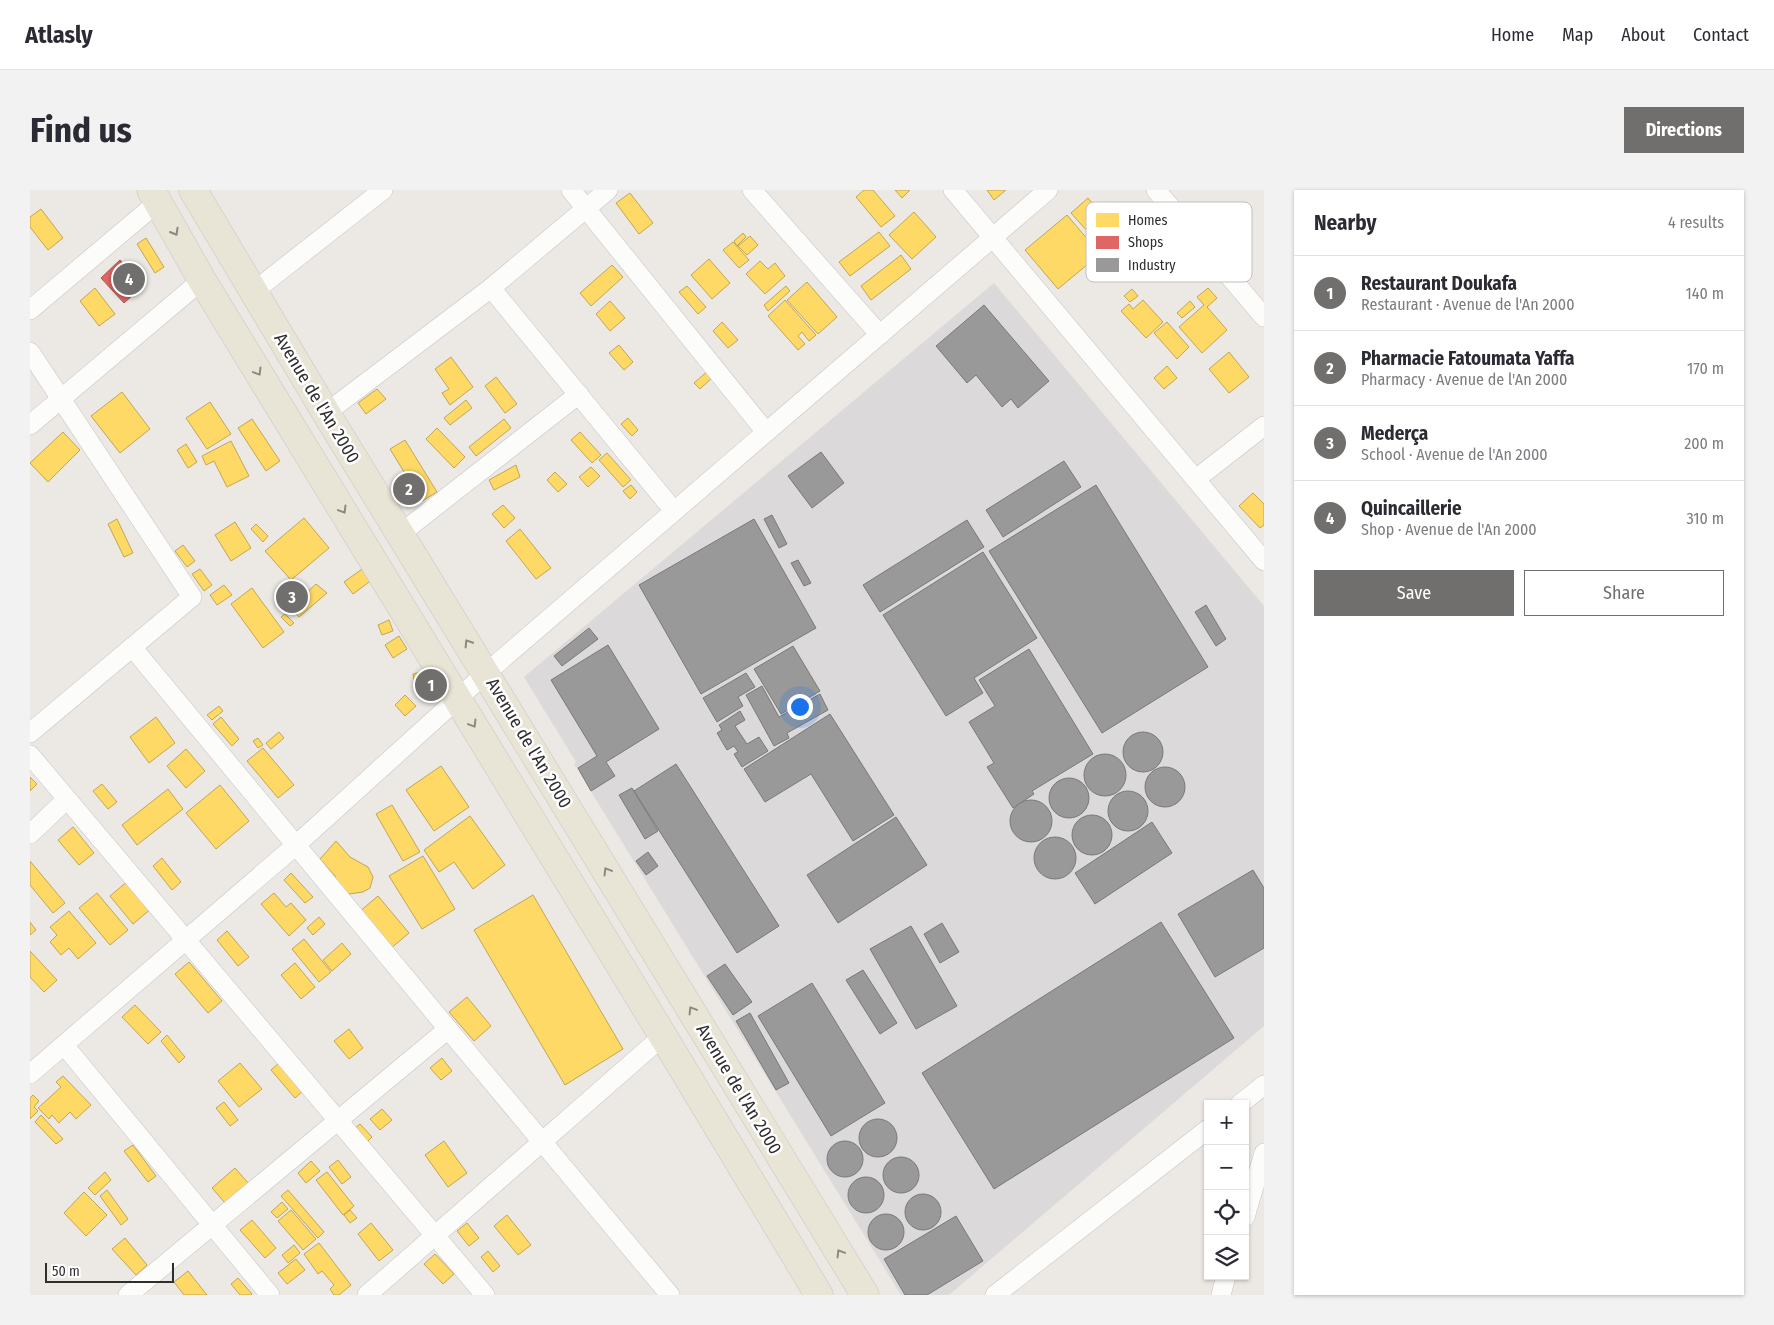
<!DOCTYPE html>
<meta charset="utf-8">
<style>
body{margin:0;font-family:"Fira Sans Condensed",sans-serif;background:#f2f2f3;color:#2b2b33}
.controls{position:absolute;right:15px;bottom:15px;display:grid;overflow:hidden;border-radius:0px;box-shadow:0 1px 4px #0004}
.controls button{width:45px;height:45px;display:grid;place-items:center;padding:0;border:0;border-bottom:1px solid #e1e1e2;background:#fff;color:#2b2b33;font:25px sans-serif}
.scale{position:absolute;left:15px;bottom:12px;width:129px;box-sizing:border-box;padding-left:5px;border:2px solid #2e2e2e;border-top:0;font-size:14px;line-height:18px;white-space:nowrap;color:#2e2e2e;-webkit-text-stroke:4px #fff;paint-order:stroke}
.you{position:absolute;left:769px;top:516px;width:18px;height:18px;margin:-12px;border:4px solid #fff;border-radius:50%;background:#1a73e8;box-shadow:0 0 0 8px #1a73e833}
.badge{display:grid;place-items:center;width:32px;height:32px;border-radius:50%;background:#706f6e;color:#fff;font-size:16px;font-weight:700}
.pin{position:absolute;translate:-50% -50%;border:2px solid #fff;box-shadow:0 1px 5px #0006}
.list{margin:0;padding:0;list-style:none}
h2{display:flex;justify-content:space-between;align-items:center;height:65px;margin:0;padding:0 20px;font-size:21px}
h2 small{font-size:16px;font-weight:400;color:#7c7c81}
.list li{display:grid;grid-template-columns:32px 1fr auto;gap:15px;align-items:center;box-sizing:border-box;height:75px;padding:0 20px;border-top:1px solid #e1e1e2}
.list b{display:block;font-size:19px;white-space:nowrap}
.list p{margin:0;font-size:16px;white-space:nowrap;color:#7c7c81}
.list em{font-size:16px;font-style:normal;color:#7c7c81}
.actions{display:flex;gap:10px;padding:15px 20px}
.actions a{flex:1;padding:11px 0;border:1px solid #706f6e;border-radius:0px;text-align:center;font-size:18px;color:#706f6e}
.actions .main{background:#706f6e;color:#fff}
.icon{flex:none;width:28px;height:28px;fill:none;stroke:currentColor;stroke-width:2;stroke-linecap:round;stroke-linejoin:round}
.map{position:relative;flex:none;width:1234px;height:1105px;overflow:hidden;border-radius:0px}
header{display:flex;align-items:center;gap:30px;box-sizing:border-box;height:70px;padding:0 25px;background:#fff;border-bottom:1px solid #e1e1e2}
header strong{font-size:24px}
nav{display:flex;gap:28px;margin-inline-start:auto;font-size:18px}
.intro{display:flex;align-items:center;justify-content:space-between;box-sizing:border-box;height:120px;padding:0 30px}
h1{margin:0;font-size:35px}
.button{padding:12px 22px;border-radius:0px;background:#706f6e;color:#fff;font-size:18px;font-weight:700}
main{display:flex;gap:30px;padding:0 30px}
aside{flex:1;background:#fff;border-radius:0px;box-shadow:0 1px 4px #0004}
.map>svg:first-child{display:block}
.industrial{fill:#dcd9db}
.homes{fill:#ffd966;stroke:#c0a655}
.shops{fill:#e06666;stroke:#ab5555}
.industry{fill:#999;stroke:#797979}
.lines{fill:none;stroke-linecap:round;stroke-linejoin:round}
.minor-casing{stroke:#c5c4c5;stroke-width:20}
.primary-casing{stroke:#c6c5c4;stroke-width:29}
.minor{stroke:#fcfcfb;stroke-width:19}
.primary{stroke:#e8e4d6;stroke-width:28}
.oneway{stroke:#8b8982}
.labels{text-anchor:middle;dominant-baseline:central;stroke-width:5;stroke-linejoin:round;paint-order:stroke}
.street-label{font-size:18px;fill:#2e2e2e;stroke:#fff}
.key{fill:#fff;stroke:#c0c0c0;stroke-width:1}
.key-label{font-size:14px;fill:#2e2e2e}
</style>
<header>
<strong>Atlasly</strong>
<nav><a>Home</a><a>Map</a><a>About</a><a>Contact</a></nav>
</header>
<div class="intro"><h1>Find us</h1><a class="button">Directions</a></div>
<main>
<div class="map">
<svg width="1234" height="1105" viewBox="0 0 1234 1105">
<rect width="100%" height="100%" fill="#ece8e4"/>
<polygon class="industrial" points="964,93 1234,416 1234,836 919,1105 871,1105 544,574 546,572 494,487"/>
<g class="homes">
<polygon points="834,0 843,0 865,26 851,37 826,7"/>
<polygon points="865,0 880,0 872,8"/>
<polygon points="957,0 976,0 964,10"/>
<polygon points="600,3 623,33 609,44 586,13"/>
<polygon points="1058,8 1081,36 1065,50 1041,23"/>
<polygon points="11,19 33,48 18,60 0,37 0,27"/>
<polygon points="884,22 906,47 882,69 859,45"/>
<polygon points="1037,25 1070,64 1028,99 995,60"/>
<polygon points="849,42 860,56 820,86 809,72"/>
<polygon points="713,43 716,47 707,56 704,51"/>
<polygon points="720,46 728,55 717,65 708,56"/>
<polygon points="116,48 134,77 125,83 107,54"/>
<polygon points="703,52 719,70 709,78 693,60"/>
<polygon points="871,65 881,79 841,110 831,96"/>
<polygon points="679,69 700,93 682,109 661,85"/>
<polygon points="730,71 738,79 745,73 755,86 735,104 716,84"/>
<polygon points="582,75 593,87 561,116 550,103"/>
<polygon points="777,92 807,127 788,144 757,110"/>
<polygon points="657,96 676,117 668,124 649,102"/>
<polygon points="756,96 760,101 738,121 734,115"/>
<polygon points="65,98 85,124 69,136 50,111"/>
<polygon points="1178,98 1187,108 1177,117 1197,140 1172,163 1149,137 1174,115 1167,107"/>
<polygon points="1102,99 1108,106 1100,112 1094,106"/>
<polygon points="755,110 786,145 779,151 772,142 768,146 775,154 768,160 738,126"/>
<polygon points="1113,110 1133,132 1116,148 1091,121 1099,114 1103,119"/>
<polygon points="580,111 595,128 580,141 566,124"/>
<polygon points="1160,111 1165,117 1152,128 1147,123"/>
<polygon points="692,132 708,150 698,158 683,141"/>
<polygon points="1137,132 1159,157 1147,169 1124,143"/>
<polygon points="589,155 603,172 594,180 579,163"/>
<polygon points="1199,162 1219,187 1199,203 1179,179"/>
<polygon points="421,167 443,197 420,215 412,203 419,199 405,179"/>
<polygon points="1137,176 1147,188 1134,199 1124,188"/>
<polygon points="679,180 684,186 670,199 664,193"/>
<polygon points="466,187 487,214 475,223 455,196"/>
<polygon points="347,199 356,209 336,224 328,213"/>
<polygon points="92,202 120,239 90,263 61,226"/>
<polygon points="436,210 442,218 420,235 414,228"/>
<polygon points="180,212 201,244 177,259 156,228"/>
<polygon points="598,228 608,240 602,246 591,234"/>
<polygon points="222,229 250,271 236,281 208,238"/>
<polygon points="474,229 481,238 446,266 439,257"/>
<polygon points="407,238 435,267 424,278 396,249"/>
<polygon points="33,242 50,260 18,292 0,273"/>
<polygon points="550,242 571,265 562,273 541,250"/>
<polygon points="375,250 407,302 392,311 360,259"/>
<polygon points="201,251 219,286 197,297 184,271 176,275 172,266"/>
<polygon points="156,254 167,272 158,278 147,260"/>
<polygon points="577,263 601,290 593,297 569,270"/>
<polygon points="486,275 490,287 464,300 459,290"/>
<polygon points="561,277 570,286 558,297 549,287"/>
<polygon points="525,282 537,294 528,302 517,290"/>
<polygon points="601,295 607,302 600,309 593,301"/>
<polygon points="1223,303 1234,314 1234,335 1230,338 1209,316"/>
<polygon points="473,315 485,328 474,338 462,324"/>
<polygon points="274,328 299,358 261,390 235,361"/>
<polygon points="87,329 103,363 94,367 78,334"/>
<polygon points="205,332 221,358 201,371 185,345"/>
<polygon points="226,334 238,346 233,352 221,339"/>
<polygon points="490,339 521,378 506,389 476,351"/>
<polygon points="153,355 165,371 157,377 145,361"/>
<polygon points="335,377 343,389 323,404 314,392"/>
<polygon points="170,379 182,395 174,401 162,384"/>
<polygon points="286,394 297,403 269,427 260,418"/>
<polygon points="194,395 202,405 187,415 180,405"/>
<polygon points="222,398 254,442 233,458 201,414"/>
<polygon points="255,424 264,433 260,436 251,427"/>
<polygon points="359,430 363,441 352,445 348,435"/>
<polygon points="369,446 377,459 363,468 355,455"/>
<polygon points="395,481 398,490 385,494 383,484"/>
<polygon points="375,505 386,516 375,526 365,515"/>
<polygon points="189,516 193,521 182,530 177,525"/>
<polygon points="126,527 145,553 119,573 100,547"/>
<polygon points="191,527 209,549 202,556 183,534"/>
<polygon points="249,542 254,548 241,559 236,553"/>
<polygon points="228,548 233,555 228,558 223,551"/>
<polygon points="233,558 264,595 248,608 217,571"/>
<polygon points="156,559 175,581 156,598 137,576"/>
<polygon points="411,576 439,617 404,641 376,600"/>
<polygon points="0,587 7,594 0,601"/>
<polygon points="72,594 87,612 78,619 63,601"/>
<polygon points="190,595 219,631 186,659 156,623"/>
<polygon points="138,599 153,619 107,655 92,635"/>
<polygon points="362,615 390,662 373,671 346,624"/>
<polygon points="440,626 475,675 443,699 424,672 409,682 394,660"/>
<polygon points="43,637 64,663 49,675 28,650"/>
<polygon points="306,651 320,667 338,677 343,687 340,698 333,702 319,704 310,701 305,686 290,669"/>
<polygon points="393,666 425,719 392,739 359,686"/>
<polygon points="132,668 151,692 142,700 123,676"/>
<polygon points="0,671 35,713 23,723 0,695"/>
<polygon points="261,683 283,707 275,713 254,690"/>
<polygon points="99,690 122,718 103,734 80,706"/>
<polygon points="67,703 98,740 80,755 49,718"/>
<polygon points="244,703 256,717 261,713 276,730 259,746 231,714"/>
<polygon points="503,705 593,859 535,895 444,740"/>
<polygon points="348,706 379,743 360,759 329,722"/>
<polygon points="39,721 66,753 48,769 39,758 31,765 20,752 27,745 20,737"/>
<polygon points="289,727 295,734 283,745 277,738"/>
<polygon points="0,732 6,740 0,745"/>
<polygon points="197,741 219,767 208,776 187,750"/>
<polygon points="274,749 301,782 289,792 262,759"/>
<polygon points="312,753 321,764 302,781 293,770"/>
<polygon points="0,761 27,790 14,802 0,787"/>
<polygon points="159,772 192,811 178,823 145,784"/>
<polygon points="265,773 285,797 271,809 251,785"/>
<polygon points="437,807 461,836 444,851 419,822"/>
<polygon points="105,815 131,842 118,854 92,827"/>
<polygon points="319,839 333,858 319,869 304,851"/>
<polygon points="137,845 155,867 149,873 131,851"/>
<polygon points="412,868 422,881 411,890 400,878"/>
<polygon points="210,873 232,899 209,917 188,891"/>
<polygon points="249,873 273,901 265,908 241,880"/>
<polygon points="33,886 61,915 46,929 40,922 29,933 22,925 19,929 8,918 31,897 26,892"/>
<polygon points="3,905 9,911 4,917 8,921 0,929 0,908"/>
<polygon points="194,912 208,930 200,936 186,918"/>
<polygon points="352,919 362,930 350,940 340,929"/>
<polygon points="11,925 33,949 26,954 5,932"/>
<polygon points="330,934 342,947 335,954 323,940"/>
<polygon points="414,951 437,983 418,997 395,965"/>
<polygon points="103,955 126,986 118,992 94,961"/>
<polygon points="308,970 321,987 312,994 299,977"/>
<polygon points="281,971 290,981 276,993 268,983"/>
<polygon points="205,978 219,994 196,1014 182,998"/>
<polygon points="75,982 81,990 65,1005 58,998"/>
<polygon points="297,982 324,1016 313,1025 286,990"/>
<polygon points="77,1000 98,1029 91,1035 70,1006"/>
<polygon points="258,1000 294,1042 288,1048 251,1006"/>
<polygon points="54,1002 77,1025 56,1046 34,1023"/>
<polygon points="252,1012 258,1019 247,1028 241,1022"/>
<polygon points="261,1020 286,1049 273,1060 248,1031"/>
<polygon points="320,1020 327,1028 320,1033 314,1025"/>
<polygon points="477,1025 501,1055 488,1065 464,1036"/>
<polygon points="222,1030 246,1058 235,1068 210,1040"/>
<polygon points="341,1033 363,1060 349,1071 328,1044"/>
<polygon points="437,1033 449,1048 439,1056 427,1041"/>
<polygon points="95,1048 117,1075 106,1085 82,1059"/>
<polygon points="289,1053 321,1095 309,1105 304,1105 300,1099 304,1095 292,1081 288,1084 274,1064"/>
<polygon points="264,1055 270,1063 258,1073 252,1065"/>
<polygon points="458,1061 470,1076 463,1082 451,1067"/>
<polygon points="405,1064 424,1084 413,1094 394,1074"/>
<polygon points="266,1069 275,1080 257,1094 248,1083"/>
<polygon points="158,1081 177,1105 154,1105 144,1092"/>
<polygon points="208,1088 222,1104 221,1105 210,1105 201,1094"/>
</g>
<polygon class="shops" points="90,70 113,96 94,113 71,88"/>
<g class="industry">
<polygon points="954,115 1019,191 988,218 981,209 972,217 946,185 937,193 906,156"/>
<polygon points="791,262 814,293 782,318 758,286"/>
<polygon points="1034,271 1051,297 973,347 956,320"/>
<polygon points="1066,295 1178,477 1072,543 959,361"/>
<polygon points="742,325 757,354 749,358 734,329"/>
<polygon points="724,329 786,438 671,504 609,395"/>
<polygon points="937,330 954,357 850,422 833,395"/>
<polygon points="953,362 1007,448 944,488 953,503 916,526 853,425"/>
<polygon points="768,370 781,393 774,396 761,373"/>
<polygon points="1176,415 1196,449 1186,456 1165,422"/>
<polygon points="559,438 568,449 532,476 524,466"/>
<polygon points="578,455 629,539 576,572 585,586 561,601 548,578 567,566 521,490"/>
<polygon points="763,456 790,501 751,524 724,479"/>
<polygon points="999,459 1063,564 1002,601 1004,604 983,618 957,577 964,573 939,532 965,516 949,490"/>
<polygon points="716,483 725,497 708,507 713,516 687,532 673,508"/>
<polygon points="732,496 749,527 790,504 798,520 757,543 759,548 744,556 716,505"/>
<polygon points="710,521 715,530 705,536 717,554 729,547 738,561 712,577 704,564 708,562 704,556 697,560 687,543 692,540 689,535"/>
<polygon points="800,524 864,625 823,651 781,584 735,612 714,579"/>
<circle cx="1113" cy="562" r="20"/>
<circle cx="1075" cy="585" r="21"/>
<polygon points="646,574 749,736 707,763 604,601"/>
<circle cx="1135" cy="597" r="20"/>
<circle cx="1039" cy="608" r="20"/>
<polygon points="602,598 628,641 615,649 589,605"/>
<circle cx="1098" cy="621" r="20"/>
<circle cx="1001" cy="631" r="21"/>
<circle cx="1062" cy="645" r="20"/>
<polygon points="866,627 897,675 808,733 777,685"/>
<polygon points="1122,632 1142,663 1065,714 1045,683"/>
<circle cx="1025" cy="668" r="21"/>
<polygon points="618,662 628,676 616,685 606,671"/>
<polygon points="1223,680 1234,698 1234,758 1185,787 1148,724"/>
<polygon points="1131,732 1204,848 964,999 892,883"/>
<polygon points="912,733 929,762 910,773 894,744"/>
<polygon points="881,736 927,816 886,839 840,759"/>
<polygon points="695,774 722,812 703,825 677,786"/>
<polygon points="833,780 867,833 850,844 816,790"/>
<polygon points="782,793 855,913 801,946 728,826"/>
<polygon points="720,823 759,893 746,900 706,831"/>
<circle cx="848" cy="948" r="19"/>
<circle cx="815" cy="969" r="18"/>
<circle cx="871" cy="985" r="18"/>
<circle cx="836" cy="1005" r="18"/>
<circle cx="893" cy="1022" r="18"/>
<circle cx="856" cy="1042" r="18"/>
<polygon points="926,1026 953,1071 897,1105 875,1105 854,1069"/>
</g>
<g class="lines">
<g class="minor-casing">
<g id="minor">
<polyline points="541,0 736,242"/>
<polyline points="722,0 850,145"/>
<polyline points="923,0 1234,371"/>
<polyline points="1126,0 1234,127"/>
<polyline points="461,98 644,321"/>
<polyline points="223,102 353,0"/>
<polyline points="0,120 128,12"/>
<polyline points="0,162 162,407 0,543"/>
<polyline points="296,223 461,98 578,0"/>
<polyline points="0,235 172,90"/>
<polyline points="1166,289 1234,236"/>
<polyline points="370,344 549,204"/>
<polyline points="102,457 418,839 640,1105"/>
<polyline points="0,565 455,1105"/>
<polyline points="0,644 37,609"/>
<polyline points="34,855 240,1105"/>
<polyline points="0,884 266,655 456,483 1018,0"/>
<polyline points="1210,914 1234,895"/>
<polyline points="1215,1027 1234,963"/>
<polyline points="98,1105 418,839"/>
<polyline points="337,1105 633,846"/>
<polyline points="965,1105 1178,939"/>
<polyline points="1191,1105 1196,1086"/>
</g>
</g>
<g class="primary-casing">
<g id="primary">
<polyline points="121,0 172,90 633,846 789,1105"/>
<polyline points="163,0 296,223 835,1105"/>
</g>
</g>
<use href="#minor" class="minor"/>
<use href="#primary" class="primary"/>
</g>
<defs><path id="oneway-chevron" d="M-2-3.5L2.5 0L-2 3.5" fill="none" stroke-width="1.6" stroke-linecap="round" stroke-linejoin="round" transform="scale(1.25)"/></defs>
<g class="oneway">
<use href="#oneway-chevron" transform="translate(145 42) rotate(60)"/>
<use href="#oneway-chevron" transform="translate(228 182) rotate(59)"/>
<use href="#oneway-chevron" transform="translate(313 320) rotate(59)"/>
<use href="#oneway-chevron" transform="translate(438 453) rotate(-122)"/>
<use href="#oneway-chevron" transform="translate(443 534) rotate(59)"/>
<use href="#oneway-chevron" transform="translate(577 681) rotate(-121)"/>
<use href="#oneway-chevron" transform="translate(662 820) rotate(-121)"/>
<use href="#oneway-chevron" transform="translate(810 1063) rotate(-121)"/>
</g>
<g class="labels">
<g class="street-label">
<text transform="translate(287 208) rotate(59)">Avenue de l'An 2000</text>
<text transform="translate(499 553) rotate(59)">Avenue de l'An 2000</text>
<text transform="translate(709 899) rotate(59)">Avenue de l'An 2000</text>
</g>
</g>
<rect x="1056" y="12" width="166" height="80" rx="8" class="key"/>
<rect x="1066" y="23" width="23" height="14" fill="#ffd966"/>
<rect x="1066" y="46" width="23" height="13" fill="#e06666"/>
<rect x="1066" y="68" width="23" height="14" fill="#999"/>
<g class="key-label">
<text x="1098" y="35">Homes</text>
<text x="1098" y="57">Shops</text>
<text x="1098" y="80">Industry</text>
</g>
</svg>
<div class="controls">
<button>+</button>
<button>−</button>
<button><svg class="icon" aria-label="locate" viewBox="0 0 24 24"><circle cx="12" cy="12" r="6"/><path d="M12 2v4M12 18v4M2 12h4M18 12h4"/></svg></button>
<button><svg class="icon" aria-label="layers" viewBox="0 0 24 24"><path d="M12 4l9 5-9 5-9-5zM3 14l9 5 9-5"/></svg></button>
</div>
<div class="scale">50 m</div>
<div class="you"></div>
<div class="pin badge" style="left:401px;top:495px">1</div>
<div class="pin badge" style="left:379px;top:299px">2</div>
<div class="pin badge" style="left:262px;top:407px">3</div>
<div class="pin badge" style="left:99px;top:89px">4</div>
</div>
<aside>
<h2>Nearby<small>4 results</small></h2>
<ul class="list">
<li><span class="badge">1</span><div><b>Restaurant Doukafa</b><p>Restaurant · Avenue de l'An 2000</p></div><em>140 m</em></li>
<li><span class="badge">2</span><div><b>Pharmacie Fatoumata Yaffa</b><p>Pharmacy · Avenue de l'An 2000</p></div><em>170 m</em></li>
<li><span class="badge">3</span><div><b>Mederça</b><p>School · Avenue de l'An 2000</p></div><em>200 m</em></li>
<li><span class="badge">4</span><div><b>Quincaillerie</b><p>Shop · Avenue de l'An 2000</p></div><em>310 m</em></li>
</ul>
<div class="actions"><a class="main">Save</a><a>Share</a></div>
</aside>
</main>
